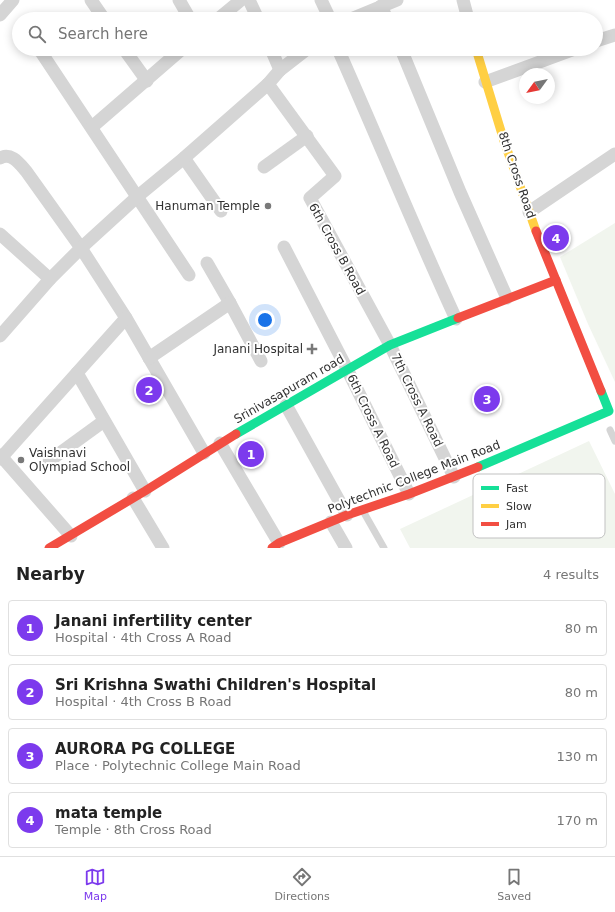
<!DOCTYPE html>
<meta charset="utf-8">
<style>
body{margin:0;font-family:"DejaVu Sans",sans-serif;background:#f6f6f6;color:#222}
.compass{position:absolute;left:519px;top:68px;width:36px;height:36px;border-radius:50%;background:#fff;box-shadow:0 2px 10px #0003;rotate:237deg}
.you{position:absolute;left:265px;top:320px;width:14px;height:14px;margin:-10px;border:3px solid #fff;border-radius:50%;background:#1a73e8;box-shadow:0 0 0 6px #1a73e833}
.badge{display:grid;place-items:center;width:26px;height:26px;border-radius:50%;background:#7c3aed;color:#fff;font-size:13px;font-weight:700}
.pin{position:absolute;translate:-50% -50%;border:2px solid #fff;box-shadow:0 1px 4px #0006}
.list{margin:0;padding:0;list-style:none}
h2{display:flex;justify-content:space-between;align-items:center;height:52px;margin:0;padding:0 16px;font-size:17px}
h2 small{font-size:13px;font-weight:400;color:#767676}
.list li{display:grid;grid-template-columns:26px 1fr auto;gap:12px;align-items:center;box-sizing:border-box;height:56px;margin:0 8px 8px;padding:0 8px;border:1px solid #e0e0e0;border-radius:4px}
.list b{display:block;font-size:15px;white-space:nowrap}
.list p{margin:0;font-size:13px;white-space:nowrap;color:#767676}
.list em{font-size:13px;font-style:normal;color:#767676}
.icon{flex:none;width:22px;height:22px;fill:none;stroke:currentColor;stroke-width:2;stroke-linecap:round;stroke-linejoin:round}
.map{position:relative;flex:none;width:615px;height:548px;overflow:hidden}
.search{position:absolute;background:#fff;box-shadow:0 2px 10px #0003;left:12px;right:12px;top:12px;height:44px;display:flex;align-items:center;gap:10px;box-sizing:border-box;padding:0 14px;border-radius:22px;color:#767676;font-size:15px}
.sheet{height:308px;background:#fff}
nav{display:flex;justify-content:space-around;align-items:center;box-sizing:border-box;height:56px;border-top:1px solid #e0e0e0;background:#fff;font-size:11px;color:#767676}
nav a{display:grid;justify-items:center;gap:2px}
nav .on{color:#7c3aed}
.map>svg:first-child{display:block}
.green{fill:#f1f5ee}
.lines{fill:none;stroke-linecap:round;stroke-linejoin:round}
.lane{stroke:#d5d5d5;stroke-width:7}
.street{stroke:#d5d5d5;stroke-width:13}
.fast{stroke:#16e098;stroke-width:9}
.slow{stroke:#ffcf43;stroke-width:9}
.jam{stroke:#f24e42;stroke-width:9}
.poi-dot{fill:#797979;stroke:#fff;stroke-width:1.5}
.labels{text-anchor:middle;dominant-baseline:central;stroke-width:4;stroke-linejoin:round;paint-order:stroke}
.street-label{font-size:12px;fill:#313131;stroke:#fff}
.poi-label{font-size:12px;fill:#313131;stroke:#fff;text-anchor:end}
.key{fill:#fff;stroke:#c1c1c1;stroke-width:1}
.key-label{font-size:11px;fill:#313131}
</style>
<div class="map">
<svg width="615" height="548" viewBox="0 0 615 548">
<rect width="100%" height="100%" fill="#fff"/>
<g class="green">
<polygon points="615,223 615,382 588,324 560,257"/>
<polygon points="589,441 615,494 615,548 410,548 400,529"/>
</g>
<g class="lines">
<g class="lane">
<polyline points="610,430 615,441"/>
<polyline points="363,511 384,548"/>
</g>
<g class="street">
<polyline points="91,0 104,19"/>
<polyline points="179,0 190,19"/>
<polyline points="249,0 258,19"/>
<polyline points="321,0 330,19"/>
<polyline points="463,0 468,19"/>
<polyline points="381,6 387,19"/>
<polyline points="0,15 13,0"/>
<polyline points="218,19 241,0"/>
<polyline points="351,19 397,0"/>
<polyline points="596,41 615,35"/>
<polyline points="39,49 189,275"/>
<polyline points="124,49 147,81"/>
<polyline points="271,49 280,70"/>
<path d="M338,49C378,139 415,230 456,319"/>
<polyline points="401,49 460,192 507,298"/>
<polyline points="485,82 575,49"/>
<polyline points="268,84 335,176 310,198 390,345 454,477"/>
<polyline points="92,127 182,49"/>
<path d="M0,158C11,152 19,163 26,171L81,248L126,318L204,453"/>
<polyline points="184,158 221,211"/>
<polyline points="264,167 307,136"/>
<polyline points="529,212 615,154"/>
<polyline points="0,234 50,279"/>
<polyline points="284,247 347,369 409,494"/>
<polyline points="207,263 230,303"/>
<polyline points="0,336 50,279 81,248 138,196 184,158 268,84 280,70 307,49"/>
<polyline points="149,358 230,303 261,361"/>
<polyline points="77,373 145,491"/>
<polyline points="286,405 347,515"/>
<polyline points="220,443 279,543"/>
<polyline points="0,455 71,536"/>
<polyline points="0,459 126,318"/>
<polyline points="49,461 104,421"/>
<polyline points="133,498 163,548"/>
<polyline points="331,522 346,548"/>
</g>
<g class="fast">
<polyline points="236,434 390,345 458,318"/>
<polyline points="478,467 609,411 601,391"/>
</g>
<polyline class="slow" points="476,49 504,141 536,231"/>
<g class="jam">
<polyline points="536,231 601,391"/>
<polyline points="458,318 556,280"/>
<polyline points="49,548 145,491 236,434"/>
<polyline points="272,548 279,543 347,515 409,494 478,467"/>
</g>
</g>
<g class="poi-dot">
<circle cx="268" cy="206" r="4"/>
<path d="M310 343h4v4h4v4h-4v4h-4v-4h-4v-4h4z"/>
<circle cx="21" cy="460" r="4"/>
</g>
<g class="labels">
<g class="street-label">
<text transform="translate(517 175) rotate(71)">8th Cross Road</text>
<text transform="translate(337 249) rotate(61)">6th Cross B Road</text>
<text transform="translate(289 389) rotate(-30)">Srinivasapuram road</text>
<text transform="translate(417 400) rotate(64)">7th Cross A Road</text>
<text transform="translate(373 421) rotate(64)">6th Cross A Road</text>
<text transform="translate(414 477) rotate(-21)">Polytechnic College Main Road</text>
</g>
<g class="poi-label">
<text x="260" y="206">Hanuman Temple</text>
<text x="303" y="349">Janani Hospital</text>
<text x="29" y="453" text-anchor="start">Vaishnavi<tspan x="29" dy="14">Olympiad School</tspan></text>
</g>
</g>
<rect x="473" y="474" width="132" height="64" rx="6" class="key"/>
<rect x="481" y="486" width="18" height="4" fill="#16e098"/>
<rect x="481" y="504" width="18" height="4" fill="#ffcf43"/>
<rect x="481" y="522" width="18" height="4" fill="#f24e42"/>
<g class="key-label">
<text x="506" y="492">Fast</text>
<text x="506" y="510">Slow</text>
<text x="506" y="528">Jam</text>
</g>
</svg>
<svg class="compass" viewBox="-18 -18 36 36"><path d="M0-13l5 13h-10z" fill="#e53935"/><path d="M0 13l5-13h-10z" fill="#767676"/></svg>
<div class="you"></div>
<div class="pin badge" style="left:251px;top:454px">1</div>
<div class="pin badge" style="left:149px;top:390px">2</div>
<div class="pin badge" style="left:487px;top:399px">3</div>
<div class="pin badge" style="left:556px;top:238px">4</div>
<div class="search"><svg class="icon" aria-label="search" viewBox="0 0 24 24"><circle cx="10" cy="10" r="6"/><path d="M15 15l6 6"/></svg>Search here</div>
</div>
<section class="sheet">
<h2>Nearby<small>4 results</small></h2>
<ul class="list">
<li><span class="badge">1</span><div><b>Janani infertility center</b><p>Hospital · 4th Cross A Road</p></div><em>80 m</em></li>
<li><span class="badge">2</span><div><b>Sri Krishna Swathi Children's Hospital</b><p>Hospital · 4th Cross B Road</p></div><em>80 m</em></li>
<li><span class="badge">3</span><div><b>AURORA PG COLLEGE</b><p>Place · Polytechnic College Main Road</p></div><em>130 m</em></li>
<li><span class="badge">4</span><div><b>mata temple</b><p>Temple · 8th Cross Road</p></div><em>170 m</em></li>
</ul>
</section>
<nav>
<a class="on"><svg class="icon" aria-label="map" viewBox="0 0 24 24"><path d="M3 6l6-2 6 2 6-2v14l-6 2-6-2-6 2zM9 4v14M15 6v14"/></svg>Map</a>
<a><svg class="icon" aria-label="directions" viewBox="0 0 24 24"><path d="M12 3l9 9-9 9-9-9zM9 14v-3h6M13 9l2 2-2 2"/></svg>Directions</a>
<a><svg class="icon" aria-label="saved" viewBox="0 0 24 24"><path d="M7 4h10v16l-5-4-5 4z"/></svg>Saved</a>
</nav>
